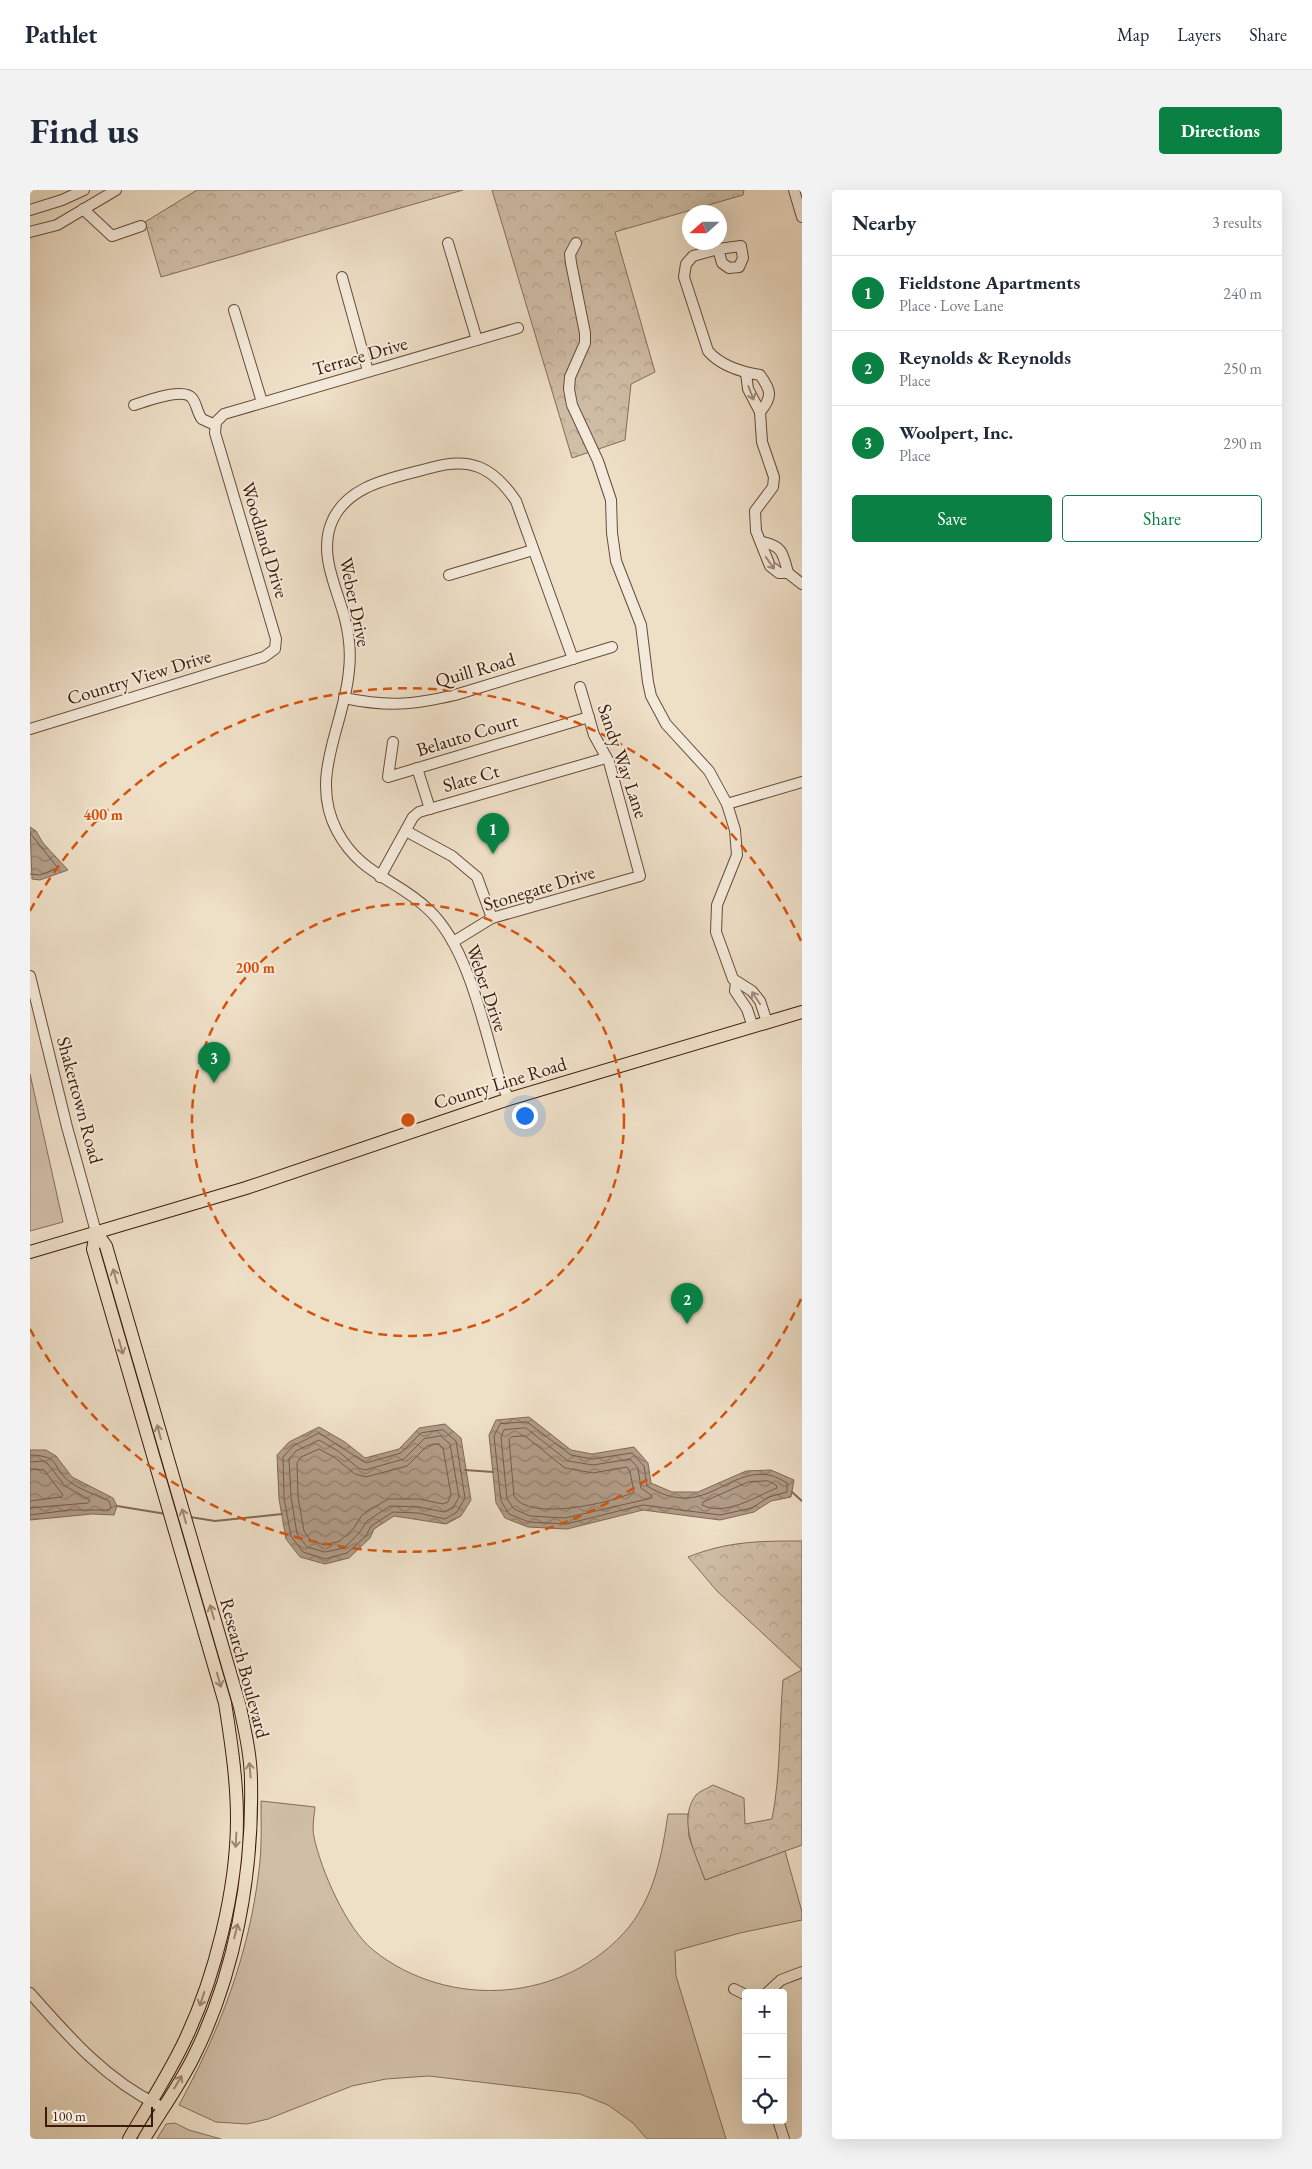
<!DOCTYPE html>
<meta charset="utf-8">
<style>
body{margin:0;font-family:"EB Garamond",serif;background:#f2f2f3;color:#1f2937}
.controls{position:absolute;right:15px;bottom:15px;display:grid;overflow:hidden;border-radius:5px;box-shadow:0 5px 20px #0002}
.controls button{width:45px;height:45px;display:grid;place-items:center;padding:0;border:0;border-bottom:1px solid #e0e1e3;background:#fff;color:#1f2937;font:25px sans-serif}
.compass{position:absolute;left:652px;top:15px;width:45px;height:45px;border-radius:50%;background:#fff;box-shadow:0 5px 20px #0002;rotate:249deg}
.scale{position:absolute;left:15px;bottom:12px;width:108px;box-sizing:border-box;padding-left:5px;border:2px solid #3c1a0a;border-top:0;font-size:14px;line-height:18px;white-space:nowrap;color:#3c1a0a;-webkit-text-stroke:4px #f4eadb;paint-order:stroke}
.you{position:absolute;left:494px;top:925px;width:18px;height:18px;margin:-12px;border:4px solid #fff;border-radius:50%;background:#1a73e8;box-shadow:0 0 0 8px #1a73e833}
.badge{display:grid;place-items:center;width:32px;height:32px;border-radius:50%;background:#0b8043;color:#fff;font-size:16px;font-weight:700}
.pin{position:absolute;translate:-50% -41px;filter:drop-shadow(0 1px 2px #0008)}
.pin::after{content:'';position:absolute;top:26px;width:18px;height:15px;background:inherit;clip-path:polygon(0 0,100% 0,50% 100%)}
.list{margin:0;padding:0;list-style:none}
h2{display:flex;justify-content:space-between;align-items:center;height:65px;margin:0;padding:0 20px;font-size:21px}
h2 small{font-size:16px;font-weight:400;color:#747a83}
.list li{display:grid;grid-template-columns:32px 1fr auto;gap:15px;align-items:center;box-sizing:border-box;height:75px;padding:0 20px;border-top:1px solid #e0e1e3}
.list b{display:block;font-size:19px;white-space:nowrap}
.list p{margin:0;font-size:16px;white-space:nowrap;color:#747a83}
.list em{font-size:16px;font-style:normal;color:#747a83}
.actions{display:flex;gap:10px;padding:15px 20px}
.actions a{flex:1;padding:11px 0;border:1px solid #0b8043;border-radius:5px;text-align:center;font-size:18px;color:#0b8043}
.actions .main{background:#0b8043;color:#fff}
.icon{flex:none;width:28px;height:28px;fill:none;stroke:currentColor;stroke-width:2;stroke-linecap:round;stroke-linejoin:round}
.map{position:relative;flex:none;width:772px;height:1949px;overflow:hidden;border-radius:5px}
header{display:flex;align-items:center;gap:30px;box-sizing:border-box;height:70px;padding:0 25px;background:#fff;border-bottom:1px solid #e0e1e3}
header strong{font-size:24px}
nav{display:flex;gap:28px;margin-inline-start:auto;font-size:18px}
.intro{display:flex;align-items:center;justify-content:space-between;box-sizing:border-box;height:120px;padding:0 30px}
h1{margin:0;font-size:35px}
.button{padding:12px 22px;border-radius:5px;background:#0b8043;color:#fff;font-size:18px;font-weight:700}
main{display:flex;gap:30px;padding:0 30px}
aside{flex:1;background:#fff;border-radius:5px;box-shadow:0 5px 20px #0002}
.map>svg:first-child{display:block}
.green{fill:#d0bea7;stroke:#866c58}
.forest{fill:url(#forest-crowns);stroke:#866c58}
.water{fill:url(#water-waves);stroke:#826855}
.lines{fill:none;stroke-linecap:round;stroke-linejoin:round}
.shore{stroke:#765b48;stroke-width:1}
.stream{stroke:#826855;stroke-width:2}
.minor-casing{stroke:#684b39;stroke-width:12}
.major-casing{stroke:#3c1a0a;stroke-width:14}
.minor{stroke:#f4eadb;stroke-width:10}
.major{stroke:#eedfc7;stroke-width:12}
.oneway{stroke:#a18c7d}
.oneway2{stroke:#9e8672}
.ring{fill:none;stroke:#d7530c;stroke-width:2.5;stroke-dasharray:9 6}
.labels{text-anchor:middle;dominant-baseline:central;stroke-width:4;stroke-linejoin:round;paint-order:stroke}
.street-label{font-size:19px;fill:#3c1a0a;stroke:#f4eadb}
.centre{fill:#d7530c;stroke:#f4eadb;stroke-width:2.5}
.ring-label{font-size:15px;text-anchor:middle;font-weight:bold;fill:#d7530c;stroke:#f4eadb;stroke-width:4;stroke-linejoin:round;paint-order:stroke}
</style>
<header>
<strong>Pathlet</strong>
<nav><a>Map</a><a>Layers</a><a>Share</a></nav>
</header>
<div class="intro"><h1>Find us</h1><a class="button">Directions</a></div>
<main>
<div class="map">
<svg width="772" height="1949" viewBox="0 0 772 1949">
<defs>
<pattern id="forest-crowns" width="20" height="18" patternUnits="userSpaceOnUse" patternTransform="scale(1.25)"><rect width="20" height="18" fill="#d0bea7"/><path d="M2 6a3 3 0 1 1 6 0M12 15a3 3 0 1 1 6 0" fill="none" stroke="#b4a38e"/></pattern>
<pattern id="water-waves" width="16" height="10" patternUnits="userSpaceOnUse" patternTransform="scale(1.25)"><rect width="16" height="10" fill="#b19c87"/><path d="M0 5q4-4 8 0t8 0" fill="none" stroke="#917e6d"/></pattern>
</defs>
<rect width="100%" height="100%" fill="#eedfc7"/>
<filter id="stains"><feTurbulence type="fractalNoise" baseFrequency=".004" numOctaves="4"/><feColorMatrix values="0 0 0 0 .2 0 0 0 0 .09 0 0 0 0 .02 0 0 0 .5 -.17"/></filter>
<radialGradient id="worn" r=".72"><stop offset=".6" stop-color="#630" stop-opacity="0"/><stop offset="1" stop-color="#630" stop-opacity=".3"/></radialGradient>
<g class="green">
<polygon points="0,884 33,1032 0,1041"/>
<path d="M231,1611L285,1617C284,1626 282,1638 284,1647C291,1680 316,1738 343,1760C419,1821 536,1813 599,1737C625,1704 632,1664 638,1624H658L659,1647L675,1690L755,1661L772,1722V1730L710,1743L645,1761L646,1786L696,1949H617L603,1933L578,1915L550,1904L399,1886L356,1889L322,1896L238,1929L217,1934L186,1932L149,1915C190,1840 219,1765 229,1680C232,1658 231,1634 231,1611Z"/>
<polygon points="145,1933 159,1940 191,1949 127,1949 136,1934"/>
</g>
<g class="forest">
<polygon points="167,0 433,0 131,87 115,32"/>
<polygon points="462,0 714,0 713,5 585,42 625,182 601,194 595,250 542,268"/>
<path d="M772,1351V1655L675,1690C666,1665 647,1630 666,1605C670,1601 678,1598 683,1595L714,1608L715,1634L742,1629C751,1583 749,1536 753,1490L772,1480L687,1401L658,1367C698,1351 730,1351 772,1351Z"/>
</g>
<g class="water">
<polygon points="0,637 6,641 13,653 38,680 10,690 2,689"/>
<polygon points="499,1227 541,1260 562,1264 604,1257 618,1273 621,1293 642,1302 668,1302 716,1281 741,1280 764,1290 761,1307 741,1311 724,1322 690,1330 613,1320 537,1339 498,1337 475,1328 466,1313 459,1245 466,1230"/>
<polygon points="415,1234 431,1248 441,1310 431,1326 416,1334 364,1326 344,1339 340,1348 319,1368 295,1374 270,1367 256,1349 249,1309 247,1265 259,1252 289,1237 315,1252 335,1268 369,1259 389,1238"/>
<polygon points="0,1260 16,1260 26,1266 42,1287 83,1308 87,1316 84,1325 62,1324 0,1330"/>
</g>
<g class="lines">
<g class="shore">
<polyline points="0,643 28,678 10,685 0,684"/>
<path d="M497,1232L541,1265L562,1269L602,1263L614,1276L617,1296C674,1331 695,1278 739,1285C745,1286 752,1290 757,1293V1302L739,1307L722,1318L690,1325L613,1315L536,1334L499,1332L479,1324L471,1311L464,1246L470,1234Z"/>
<polygon points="496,1238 538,1271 563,1275 600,1269 608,1278 611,1298 621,1305 622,1308 535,1328 500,1326 484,1319 477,1309 471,1247 474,1240"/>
<polygon points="413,1240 426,1251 435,1308 427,1322 415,1329 388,1323 363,1322 341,1336 336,1346 317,1363 295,1369 273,1362 261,1346 254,1308 253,1267 263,1256 289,1243 336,1273 371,1263 391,1243"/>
<polygon points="411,1246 420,1254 429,1307 423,1318 414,1322 389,1317 360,1316 337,1331 330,1342 314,1358 295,1362 277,1357 267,1344 261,1307 259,1269 266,1261 289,1250 308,1261 328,1278 335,1280 374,1269 394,1249"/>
<path d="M495,1246L535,1278L563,1283L597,1277L600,1282L604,1302C582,1313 498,1332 484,1306L479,1249L481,1247Z"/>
<polygon points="409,1254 413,1258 421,1305 418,1312 413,1314 389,1309 358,1309 332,1325 324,1338 310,1351 295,1355 281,1351 274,1341 268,1307 267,1273 271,1267 289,1259 304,1267 325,1284 336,1287 377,1276 397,1256"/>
<path d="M0,1265C33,1266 20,1277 40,1292C51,1300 66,1305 79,1311L81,1317L79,1320H40L0,1325"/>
<polyline points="0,1272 13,1271 18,1274 35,1296 60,1310 58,1313 0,1318"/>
<polyline points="0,1279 14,1280 33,1305 31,1307 0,1311"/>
<path d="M738,1291L746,1295L747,1298C726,1306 696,1327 672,1315L673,1312L718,1292Z"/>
</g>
<g class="stream">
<polyline points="435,1280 463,1282"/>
<polyline points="762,1302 772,1311"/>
<polyline points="87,1316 136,1324"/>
<polyline points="160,1327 185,1331 252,1324"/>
</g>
<g class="minor-casing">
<g id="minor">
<polyline points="764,0 772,27"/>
<polyline points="53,19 82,46 111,36"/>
<polyline points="0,20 32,10 54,0"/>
<polyline points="0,42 27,35 86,0"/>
<polyline points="418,53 447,150"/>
<polyline points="546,53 540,64 541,73 555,143 555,153 540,187 539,199 542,215 568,271 581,310 582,343 586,371 611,435 618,492 621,506 636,534 679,581 697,614 705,640 707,665 687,715 686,742 703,789 722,801 730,811 737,832"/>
<path d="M688,59L711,56L713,68L709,77L699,78L692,73L688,59L663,66L656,74L654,87L678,161C690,175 711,182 730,185C741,200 743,207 730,222"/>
<polyline points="312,87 338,181"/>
<polyline points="204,120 232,212"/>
<polyline points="716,183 718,199 730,222 732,252 744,287 743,297 725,321 726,341 740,376 749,383 758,383 772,394"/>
<path d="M104,215C117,211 153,197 162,208C167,214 167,223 172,229L185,235"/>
<path d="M732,352C753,356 753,364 758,383"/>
<polyline points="419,385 503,360"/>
<path d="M314,508C358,517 382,515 425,505L582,457"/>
<polyline points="0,539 234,467 245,459 246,449 185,243 186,232 194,224 488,138"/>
<polyline points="363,552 358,587 559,527"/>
<polyline points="387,578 400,619"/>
<polyline points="697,614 772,592"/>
<polyline points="376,641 422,666 447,687 462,728"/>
<polyline points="350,687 383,627 389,622 576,568"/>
<polyline points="423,752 462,728 610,686 579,572 564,545 550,497"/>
<polyline points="0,786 37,937 66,1042"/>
<polyline points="706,792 705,801 717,819 723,837"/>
<path d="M479,909L470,891C454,838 439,758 399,720C366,688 331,686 307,641C278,586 315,535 319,480C321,463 319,445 315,429C307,398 289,366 301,334C316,294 364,288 400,278C440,266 463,277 486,311L543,469"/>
<polyline points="704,1799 716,1805"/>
<path d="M0,1803C38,1846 75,1889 128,1915"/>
<polyline points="737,1803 751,1790 772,1782"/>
<polyline points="748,1930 754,1949"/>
</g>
</g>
<g class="major-casing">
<g id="major">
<path d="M66,1042L76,1056L210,1517C215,1541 221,1566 221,1592C223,1684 205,1785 163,1868C149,1896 130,1922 114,1949"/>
<path d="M66,1042L63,1059L195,1513C201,1551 207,1590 207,1629C207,1699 185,1787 155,1850C139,1884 118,1916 99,1949"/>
<polyline points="0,1062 216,998 479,909 772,822"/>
</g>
</g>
<use href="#minor" class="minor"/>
<use href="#major" class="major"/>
</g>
<defs><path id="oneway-shaft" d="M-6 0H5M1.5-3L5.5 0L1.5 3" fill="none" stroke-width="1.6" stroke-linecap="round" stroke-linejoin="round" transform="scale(1.25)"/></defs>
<g class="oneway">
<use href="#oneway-shaft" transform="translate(721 203) rotate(69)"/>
<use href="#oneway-shaft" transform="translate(740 373) rotate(55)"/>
<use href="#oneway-shaft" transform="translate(726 808) rotate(-124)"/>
</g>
<g class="oneway2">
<use href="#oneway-shaft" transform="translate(85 1086) rotate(-106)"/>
<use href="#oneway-shaft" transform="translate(91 1157) rotate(74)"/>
<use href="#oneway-shaft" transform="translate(129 1242) rotate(-105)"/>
<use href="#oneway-shaft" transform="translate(154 1326) rotate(-106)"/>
<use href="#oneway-shaft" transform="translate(182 1422) rotate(-106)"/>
<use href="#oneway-shaft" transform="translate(189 1490) rotate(74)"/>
<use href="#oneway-shaft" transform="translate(220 1580) rotate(-95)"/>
<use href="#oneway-shaft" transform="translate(206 1650) rotate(93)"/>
<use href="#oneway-shaft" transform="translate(206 1741) rotate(-76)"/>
<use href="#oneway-shaft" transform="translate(172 1809) rotate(108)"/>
<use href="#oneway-shaft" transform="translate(148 1892) rotate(-59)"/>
</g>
<g class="ring">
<circle cx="378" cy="930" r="216"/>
<path d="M771 1109A432 432 0 0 1 0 1139M0 721A432 432 0 0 1 771 751"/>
</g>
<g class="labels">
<g class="street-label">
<text transform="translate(330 166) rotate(-16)">Terrace Drive</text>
<text transform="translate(235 350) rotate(73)">Woodland Drive</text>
<text transform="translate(325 412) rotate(78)">Weber Drive</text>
<text transform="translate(445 480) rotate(-16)">Quill Road</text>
<text transform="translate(109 487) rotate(-17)">Country View Drive</text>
<text transform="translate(437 545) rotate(-17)">Belauto Court</text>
<text transform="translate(593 571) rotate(71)">Sandy Way Lane</text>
<text transform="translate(441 588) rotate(-16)">Slate Ct</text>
<text transform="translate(509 698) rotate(-17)">Stonegate Drive</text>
<text transform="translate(457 798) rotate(71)">Weber Drive</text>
<text transform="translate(470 893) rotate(-17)">County Line Road</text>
<text transform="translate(50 910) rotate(75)">Shakertown Road</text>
<text transform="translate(215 1478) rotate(75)">Research Boulevard</text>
</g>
</g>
<circle cx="378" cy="930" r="8" class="centre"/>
<g class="ring-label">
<text x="73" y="630">400 m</text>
<text x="225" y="783">200 m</text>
</g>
<rect width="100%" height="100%" filter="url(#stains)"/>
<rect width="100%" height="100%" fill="url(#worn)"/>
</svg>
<div class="controls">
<button>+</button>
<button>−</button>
<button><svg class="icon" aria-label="locate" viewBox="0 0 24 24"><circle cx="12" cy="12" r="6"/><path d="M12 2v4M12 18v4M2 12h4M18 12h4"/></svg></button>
</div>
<svg class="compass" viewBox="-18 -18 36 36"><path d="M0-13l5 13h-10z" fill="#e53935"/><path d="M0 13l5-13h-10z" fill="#747a83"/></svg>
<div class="scale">100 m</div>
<div class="you"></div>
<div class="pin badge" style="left:463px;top:664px">1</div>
<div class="pin badge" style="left:657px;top:1134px">2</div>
<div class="pin badge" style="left:184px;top:893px">3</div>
</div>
<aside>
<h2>Nearby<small>3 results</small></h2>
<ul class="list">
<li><span class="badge">1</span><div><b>Fieldstone Apartments</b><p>Place · Love Lane</p></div><em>240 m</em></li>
<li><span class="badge">2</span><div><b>Reynolds &amp; Reynolds</b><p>Place</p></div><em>250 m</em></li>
<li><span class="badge">3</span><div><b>Woolpert, Inc.</b><p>Place</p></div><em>290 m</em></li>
</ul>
<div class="actions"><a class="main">Save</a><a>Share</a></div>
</aside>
</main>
